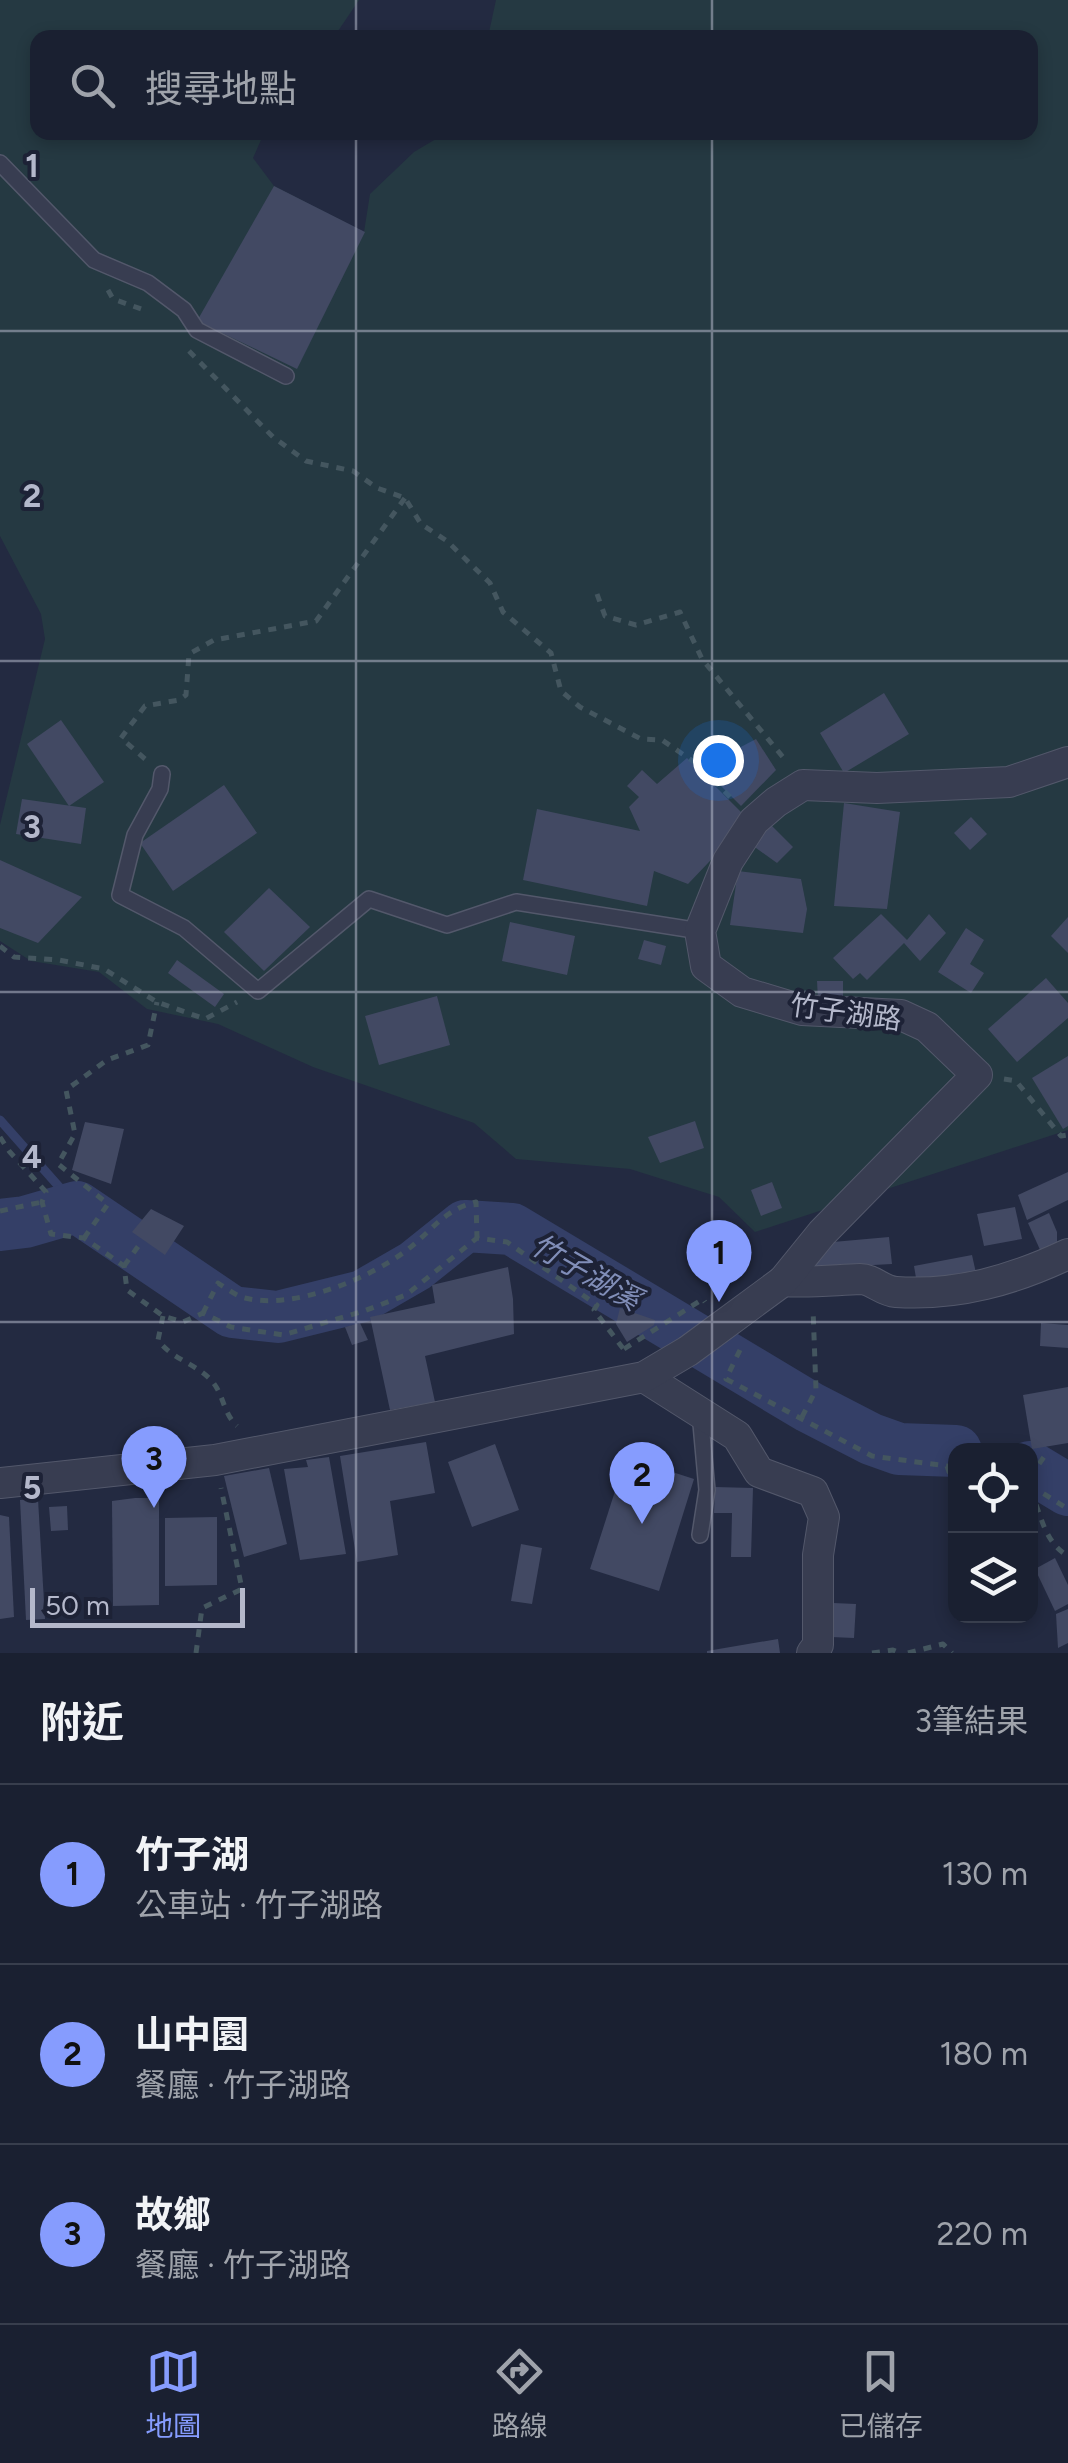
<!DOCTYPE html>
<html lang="zh-TW">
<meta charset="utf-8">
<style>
body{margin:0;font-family:Figtree,"Noto Sans TC",sans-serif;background:#232839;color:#f1f3f6}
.controls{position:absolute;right:30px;bottom:30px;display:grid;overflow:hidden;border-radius:20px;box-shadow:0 5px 15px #0003}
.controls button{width:90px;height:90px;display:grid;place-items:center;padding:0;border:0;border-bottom:2px solid #383e4d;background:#1a2031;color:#f1f3f6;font:50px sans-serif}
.scale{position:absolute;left:30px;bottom:25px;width:215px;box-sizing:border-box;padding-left:10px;border:5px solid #b4b8cb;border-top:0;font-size:28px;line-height:35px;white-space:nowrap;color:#b4b8cb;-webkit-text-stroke:8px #1d2236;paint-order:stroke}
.you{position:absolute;left:718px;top:760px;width:35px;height:35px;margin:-25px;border:8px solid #fff;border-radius:50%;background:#1a73e8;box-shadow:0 0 0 15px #1a73e833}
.badge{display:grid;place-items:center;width:65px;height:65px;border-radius:50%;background:#869cfe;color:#111;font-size:32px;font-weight:700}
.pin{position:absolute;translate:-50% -82px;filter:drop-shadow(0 2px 5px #0008)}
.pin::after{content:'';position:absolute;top:52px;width:35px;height:30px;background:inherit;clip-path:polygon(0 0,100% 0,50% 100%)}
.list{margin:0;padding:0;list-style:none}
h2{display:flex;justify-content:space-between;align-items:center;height:130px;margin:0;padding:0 40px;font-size:42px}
h2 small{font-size:32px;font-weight:400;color:#9fa3ab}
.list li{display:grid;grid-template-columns:65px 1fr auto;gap:30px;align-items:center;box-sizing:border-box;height:180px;padding:0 40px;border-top:2px solid #383e4d}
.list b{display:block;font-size:38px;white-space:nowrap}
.list p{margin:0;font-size:32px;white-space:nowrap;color:#9fa3ab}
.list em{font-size:32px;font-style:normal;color:#9fa3ab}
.icon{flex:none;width:55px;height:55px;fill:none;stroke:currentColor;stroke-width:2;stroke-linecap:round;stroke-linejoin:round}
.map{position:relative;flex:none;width:1068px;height:1653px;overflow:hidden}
.search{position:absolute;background:#1a2031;box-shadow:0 5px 15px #0003;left:30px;right:30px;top:30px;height:110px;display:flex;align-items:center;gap:25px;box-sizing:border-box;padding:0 35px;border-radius:20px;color:#9fa3ab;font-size:38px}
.sheet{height:670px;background:#1a2031}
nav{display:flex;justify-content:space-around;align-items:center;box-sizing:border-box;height:140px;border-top:2px solid #383e4d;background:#1a2031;font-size:28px;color:#9fa3ab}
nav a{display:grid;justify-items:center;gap:5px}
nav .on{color:#869cfe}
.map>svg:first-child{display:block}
.green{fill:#253942}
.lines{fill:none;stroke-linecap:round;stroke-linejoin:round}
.stream{stroke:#343f67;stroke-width:9}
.river{stroke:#343f67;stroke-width:52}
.building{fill:#424963}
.lane-casing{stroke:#53586b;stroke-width:18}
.street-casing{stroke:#53586b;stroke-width:32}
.path{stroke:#44565f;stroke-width:5;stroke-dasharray:8 8;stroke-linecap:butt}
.lane{stroke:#383d51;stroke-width:15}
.street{stroke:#383d51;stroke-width:30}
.grid{fill:none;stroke:#b4b8cb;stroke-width:2.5;stroke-opacity:0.55}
.labels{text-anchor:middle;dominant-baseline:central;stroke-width:8;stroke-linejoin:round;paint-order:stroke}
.street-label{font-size:28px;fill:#b4b8cb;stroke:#1d2236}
.water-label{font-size:30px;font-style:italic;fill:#818eb8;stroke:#1d2236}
.grid-label{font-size:32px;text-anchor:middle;font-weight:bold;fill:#b4b8cb;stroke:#1d2236;stroke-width:8;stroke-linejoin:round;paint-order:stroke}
</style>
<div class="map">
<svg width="1068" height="1653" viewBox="0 0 1068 1653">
<rect width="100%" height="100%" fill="#232a41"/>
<polygon class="green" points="0,0 359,0 334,37 38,38 38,132 264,133 253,158 274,186 364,232 370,194 414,152 446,133 1030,132 1030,38 488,37 496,0 1068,0 1068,1130 755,1232 719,1197 630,1169 516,1159 474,1123 313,1067 218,1024 147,1009 99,972 31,961 0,941 0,825 45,639 41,614 0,536"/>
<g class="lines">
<polyline class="stream" points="0,1120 77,1207"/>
<g class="river">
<polyline points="0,1225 25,1222 77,1207 232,1312 278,1317 363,1296 415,1266 465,1226 512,1229 809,1407 871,1439 899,1449 956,1451"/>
<polyline points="1030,1467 1068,1490"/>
</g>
</g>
<g class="building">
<polygon points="274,186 365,232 297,369 197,321"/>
<polygon points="884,693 909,734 844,773 820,733"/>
<polygon points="61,720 104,782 69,806 27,744"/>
<polygon points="756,739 776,770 741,806 712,777 737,749"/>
<polygon points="687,758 749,820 688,884 654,871 647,906 523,880 537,809 640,831 629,807 639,797 627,786 642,770 657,784"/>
<polygon points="224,785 257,833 173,891 140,843"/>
<polygon points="22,799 86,808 81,844 16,834"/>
<polygon points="844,803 900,812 887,909 834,906"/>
<polygon points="971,817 987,834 970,850 954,833"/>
<polygon points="769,823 793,847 777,863 749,843"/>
<polygon points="0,860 82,897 38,943 0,928"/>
<polygon points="738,871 801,879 807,909 803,933 730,925"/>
<polygon points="269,888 310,927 264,971 224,932"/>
<polygon points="881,914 907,940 929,914 946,933 920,961 904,943 867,980 860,973 853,979 833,958"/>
<polygon points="1068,917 1068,953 1051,936"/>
<polygon points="510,922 575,936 567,975 502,961"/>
<polygon points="966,928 984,940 970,964 984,973 971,993 938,972"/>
<polygon points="644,940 666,946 661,965 638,959"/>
<polygon points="177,960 224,994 215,1007 168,973"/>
<polygon points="1046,978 1068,1003 1068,1018 1017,1062 988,1029"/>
<polygon points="817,981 843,981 843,998 818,999"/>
<polygon points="437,996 450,1045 379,1065 365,1016"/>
<polygon points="1068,1056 1068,1126 1063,1129 1032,1078"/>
<polygon points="695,1121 704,1148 660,1163 648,1137"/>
<polygon points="85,1122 124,1129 111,1184 72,1170"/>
<polygon points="1068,1172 1068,1200 1027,1220 1018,1195"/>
<polygon points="772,1182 782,1208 761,1216 751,1190"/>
<polygon points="1015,1207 1022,1239 984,1246 977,1214"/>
<polygon points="151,1209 184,1226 165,1255 132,1232"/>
<polygon points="1049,1213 1057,1232 1057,1245 1041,1252 1028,1223"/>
<polygon points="889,1237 892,1264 836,1267 816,1272 815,1263 833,1242"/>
<polygon points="972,1255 976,1273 917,1284 914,1266"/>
<polygon points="508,1267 513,1299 514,1334 425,1356 435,1402 390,1410 370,1317 435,1303 432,1285"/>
<polygon points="620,1308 655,1320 654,1325 627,1342 616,1324"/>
<polygon points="360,1323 368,1340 352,1345 345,1327"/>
<polygon points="1041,1323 1068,1325 1068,1348 1040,1346"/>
<polygon points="1068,1387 1068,1443 1032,1449 1023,1395"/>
<polygon points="426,1442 435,1493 390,1501 398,1555 357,1562 340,1456"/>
<polygon points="495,1444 519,1510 472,1527 448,1462"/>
<polygon points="329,1457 346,1554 300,1560 284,1469 308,1467 306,1460"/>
<polygon points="626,1457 694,1479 659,1591 590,1569"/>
<polygon points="269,1468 287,1544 244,1557 224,1476"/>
<polygon points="715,1487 753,1488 751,1557 731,1557 732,1513 714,1513"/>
<polygon points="135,1498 159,1498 159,1605 113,1606 112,1501"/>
<polygon points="38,1499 45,1619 26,1620 20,1500"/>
<polygon points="67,1506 68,1530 51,1531 49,1507"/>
<polygon points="0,1515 9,1517 14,1617 0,1619"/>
<polygon points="217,1517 217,1585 165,1586 165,1518"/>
<polygon points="521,1544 542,1548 532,1604 511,1601"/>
<polygon points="1055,1558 1068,1585 1068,1604 1055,1611 1035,1569"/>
<polygon points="833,1603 856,1604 854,1638 831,1637"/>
<polygon points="1068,1609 1068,1643 1058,1648 1056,1614"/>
<polygon points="778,1639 780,1653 707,1653 707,1651"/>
</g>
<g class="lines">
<g class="lane-casing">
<g id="lane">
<polyline points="0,163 94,260 148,283 184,310 197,330 286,376"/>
<polyline points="162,774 160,789 135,835 120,895 184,928 258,991 369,899 447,925 516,902 700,931"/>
<polyline points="700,1413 707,1490 700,1535"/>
</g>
</g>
<g class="street-casing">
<g id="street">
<path d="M783,1281C809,1283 834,1280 860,1279C873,1279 882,1291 896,1292C958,1296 1013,1280 1068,1254"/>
<polyline points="644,1377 737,1436 759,1472 813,1492 824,1517 818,1555 818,1645 812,1653"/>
<polyline points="0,1483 215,1460 644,1377 688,1351 783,1281 822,1233 977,1075 927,1027 901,1015 802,1010 742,992 706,966 700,931 728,861 754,821 776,802 803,785 877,788 1009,782 1068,762"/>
</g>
</g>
<g class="path">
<polyline points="108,290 113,299 144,310"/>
<polyline points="189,351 273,437 306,461 353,471 377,488 405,498 421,524 447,541 490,583 503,612 551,653 561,691 580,707 641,739 662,740 700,766 734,801"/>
<polyline points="597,594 605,616 636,625 680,612 702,659 787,762"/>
<polyline points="145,759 121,738 145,706 179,700 186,695 189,654 214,640 316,621 405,498"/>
<polyline points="0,946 14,957 59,960 104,969 157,1002 205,1019 237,1002"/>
<polyline points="1004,1079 1016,1081 1061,1136 1068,1135"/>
<polyline points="0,1137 9,1151 46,1192 42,1202 51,1234 84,1238 124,1266 127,1290 163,1316 183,1322 203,1313 231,1327 283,1335 364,1311 406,1295 477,1238 507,1242 597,1305 594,1310 625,1351"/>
<polyline points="0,1211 42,1202"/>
<polyline points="84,1238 108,1204 58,1164 75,1134 66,1090 107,1060 148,1045 157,1002"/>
<polyline points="124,1266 142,1241"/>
<path d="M203,1313L218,1283C226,1288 236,1296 245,1298C293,1310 369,1279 407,1250C432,1231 443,1210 476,1202L477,1238"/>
<path d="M163,1316L158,1340C172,1359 192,1362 209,1378C224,1392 222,1412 237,1426"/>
<polyline points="624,1349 703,1299 705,1302"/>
<polyline points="740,1350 726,1379 872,1456 947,1466 949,1472 956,1471"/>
<polyline points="802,1417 816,1390 813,1309"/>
<polyline points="1030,1477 1046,1454"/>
<polyline points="1030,1485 1068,1509"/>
<path d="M1030,1490C1042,1515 1043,1541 1068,1556"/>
<polyline points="196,1653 202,1608 242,1589 221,1488"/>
<polyline points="872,1653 893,1650 900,1653"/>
<polyline points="908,1653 943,1644 952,1653"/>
</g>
<use href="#lane" class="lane"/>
<use href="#street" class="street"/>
</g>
<path class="grid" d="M356,0V38M712,0V38M356,132V1653M712,132V1653M0,331H1068M0,661H1068M0,992H1068M0,1322H1068"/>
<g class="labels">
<g class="street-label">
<text transform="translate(846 1012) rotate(8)">竹子湖路</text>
</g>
<g class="water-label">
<text transform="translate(586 1272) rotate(30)">竹子湖溪</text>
</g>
</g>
<g class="grid-label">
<text x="32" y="177">1</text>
<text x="32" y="507">2</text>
<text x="32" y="838">3</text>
<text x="32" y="1168">4</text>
<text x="32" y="1499">5</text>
</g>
</svg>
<div class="controls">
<button><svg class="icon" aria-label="locate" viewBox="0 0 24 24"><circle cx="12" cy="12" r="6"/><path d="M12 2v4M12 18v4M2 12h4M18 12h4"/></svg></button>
<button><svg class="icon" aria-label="layers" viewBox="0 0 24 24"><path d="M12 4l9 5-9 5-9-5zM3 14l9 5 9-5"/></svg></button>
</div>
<div class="scale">50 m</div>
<div class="you"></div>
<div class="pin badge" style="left:719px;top:1302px">1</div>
<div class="pin badge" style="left:642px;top:1524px">2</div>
<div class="pin badge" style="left:154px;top:1508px">3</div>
<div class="search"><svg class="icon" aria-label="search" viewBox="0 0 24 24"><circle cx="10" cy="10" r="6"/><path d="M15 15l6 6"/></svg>搜尋地點</div>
</div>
<section class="sheet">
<h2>附近<small>3筆結果</small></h2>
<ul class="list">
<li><span class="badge">1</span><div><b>竹子湖</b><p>公車站 · 竹子湖路</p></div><em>130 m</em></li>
<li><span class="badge">2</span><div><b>山中園</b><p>餐廳 · 竹子湖路</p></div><em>180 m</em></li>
<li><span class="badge">3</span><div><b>故鄉</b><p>餐廳 · 竹子湖路</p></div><em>220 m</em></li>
</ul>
</section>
<nav>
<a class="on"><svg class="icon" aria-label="map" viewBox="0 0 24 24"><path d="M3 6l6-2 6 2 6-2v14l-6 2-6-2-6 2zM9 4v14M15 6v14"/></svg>地圖</a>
<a><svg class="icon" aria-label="directions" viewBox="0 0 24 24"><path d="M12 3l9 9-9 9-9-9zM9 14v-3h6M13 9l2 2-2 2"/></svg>路線</a>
<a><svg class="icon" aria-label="saved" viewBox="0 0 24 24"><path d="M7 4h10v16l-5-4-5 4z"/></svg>已儲存</a>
</nav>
